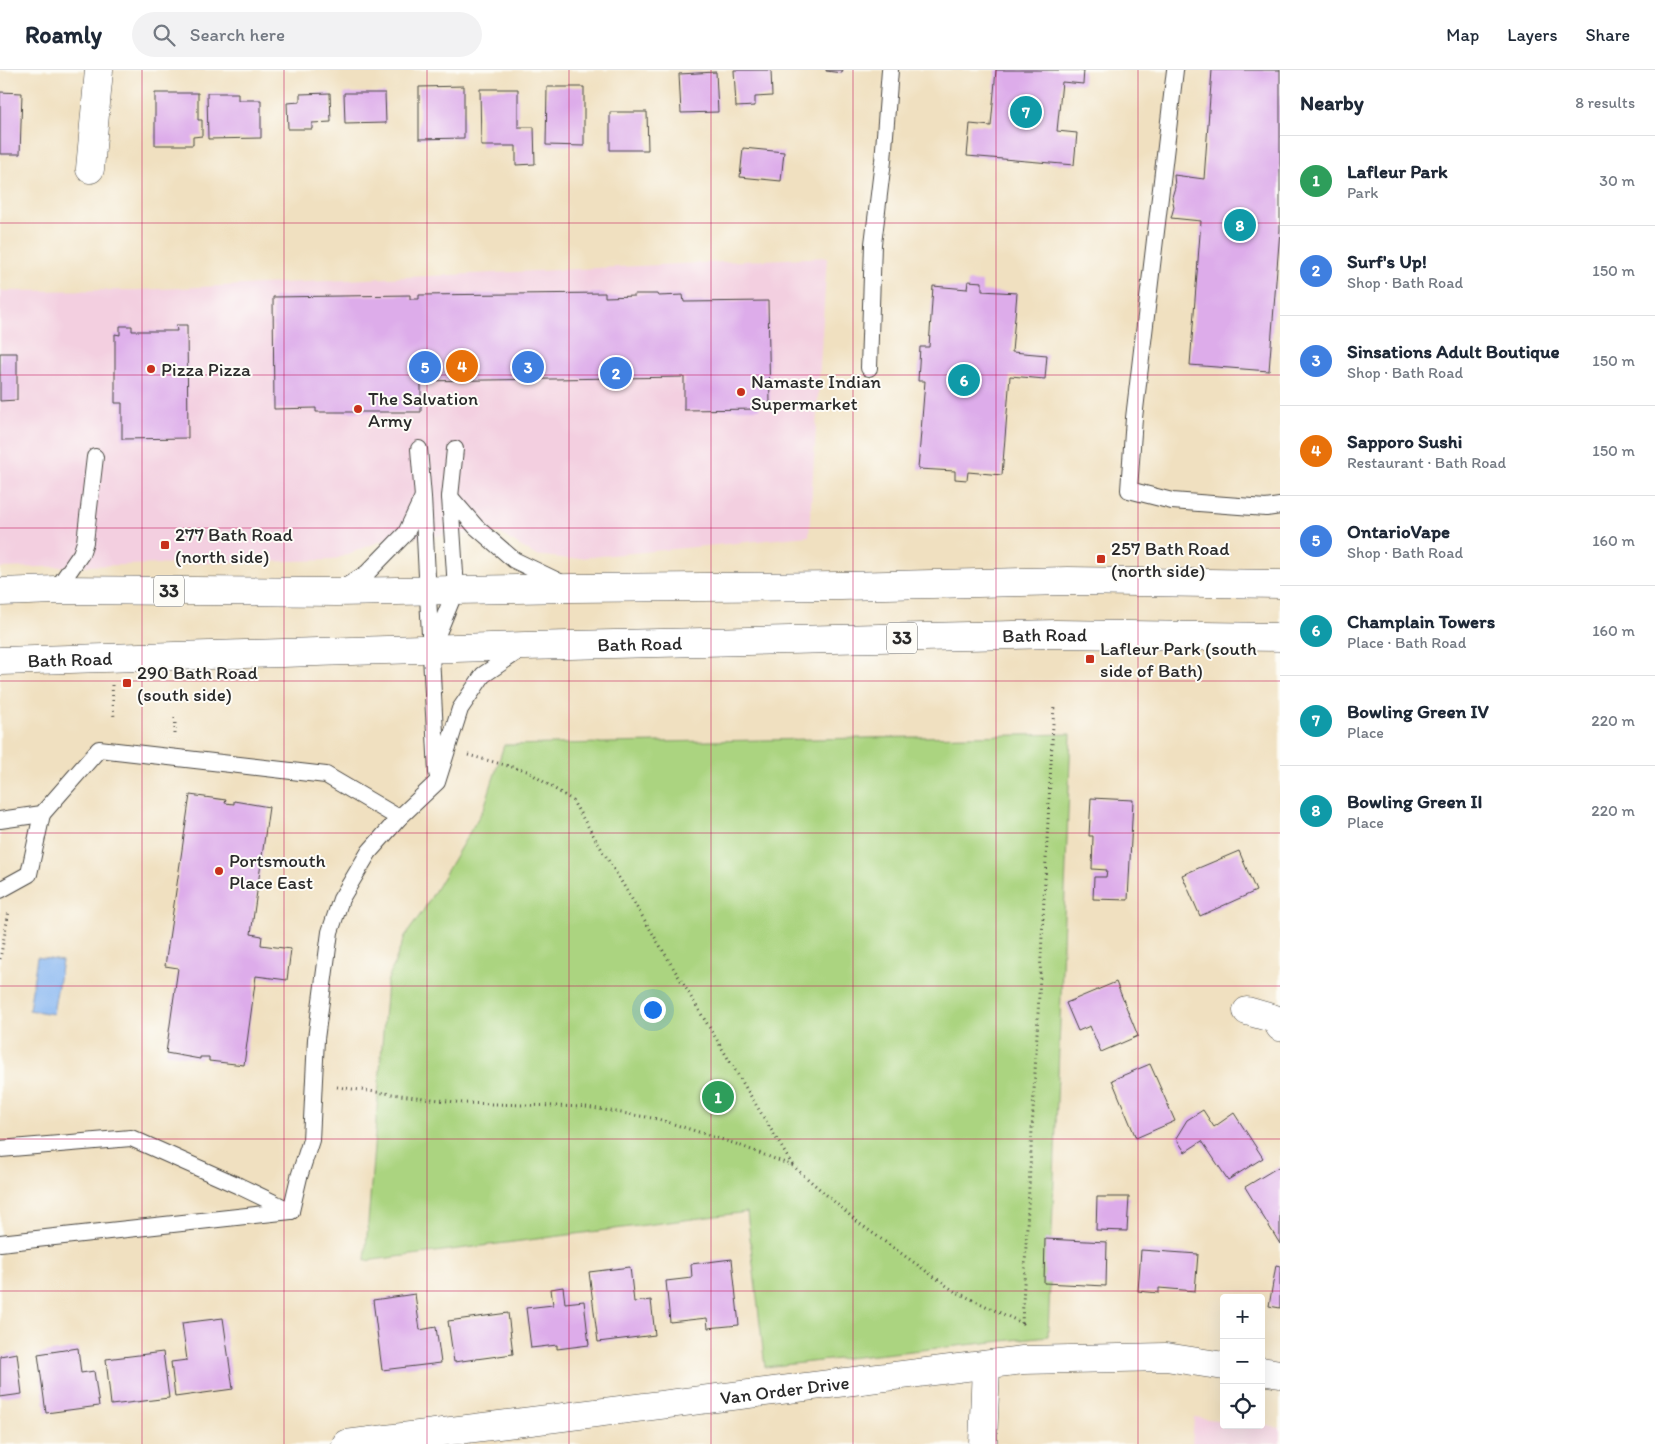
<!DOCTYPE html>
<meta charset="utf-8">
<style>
body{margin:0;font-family:Itim,sans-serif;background:#f2f2f3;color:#1f2937}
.controls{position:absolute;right:15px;bottom:15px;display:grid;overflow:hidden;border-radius:5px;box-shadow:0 5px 20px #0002}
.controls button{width:45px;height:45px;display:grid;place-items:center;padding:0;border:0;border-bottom:1px solid #e0e1e3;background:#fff;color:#1f2937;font:25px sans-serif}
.you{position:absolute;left:652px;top:939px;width:18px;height:18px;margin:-12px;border:4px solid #fff;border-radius:50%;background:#1a73e8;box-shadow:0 0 0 8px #1a73e833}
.badge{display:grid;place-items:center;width:32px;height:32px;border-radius:50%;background:#1a73e8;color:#fff;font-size:16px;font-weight:700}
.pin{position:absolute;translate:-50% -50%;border:2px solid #fff;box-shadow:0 1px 5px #0006}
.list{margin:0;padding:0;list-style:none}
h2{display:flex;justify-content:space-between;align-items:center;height:65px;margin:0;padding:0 20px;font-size:21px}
h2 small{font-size:16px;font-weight:400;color:#747a83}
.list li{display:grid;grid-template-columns:32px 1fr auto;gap:15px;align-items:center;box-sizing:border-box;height:90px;padding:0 20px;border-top:1px solid #e0e1e3}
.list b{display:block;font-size:19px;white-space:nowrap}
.list p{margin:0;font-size:16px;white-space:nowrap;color:#747a83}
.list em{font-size:16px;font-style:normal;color:#747a83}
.icon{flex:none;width:28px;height:28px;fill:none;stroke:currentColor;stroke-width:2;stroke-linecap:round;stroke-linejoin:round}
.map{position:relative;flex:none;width:1280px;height:1374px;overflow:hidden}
header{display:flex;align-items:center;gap:30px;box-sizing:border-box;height:70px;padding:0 25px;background:#fff;border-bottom:1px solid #e0e1e3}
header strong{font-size:24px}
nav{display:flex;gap:28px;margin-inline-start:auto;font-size:18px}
.search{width:350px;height:45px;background:#f2f2f3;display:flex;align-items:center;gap:12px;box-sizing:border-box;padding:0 18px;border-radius:28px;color:#747a83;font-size:19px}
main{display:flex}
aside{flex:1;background:#fff}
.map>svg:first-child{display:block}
.built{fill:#f3cfe0}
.green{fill:#abd480;stroke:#6b8056}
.water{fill:#85b5f1;stroke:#58708e}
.building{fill:#ddacea}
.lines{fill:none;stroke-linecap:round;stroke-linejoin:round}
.service-casing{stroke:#494641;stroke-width:18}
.minor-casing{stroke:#494641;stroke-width:29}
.primary-casing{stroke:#494641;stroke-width:29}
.path{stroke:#494641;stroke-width:3;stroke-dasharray:1 4;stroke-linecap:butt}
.service{stroke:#fff;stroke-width:16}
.minor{stroke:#fff;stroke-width:28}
.primary{stroke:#fff;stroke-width:28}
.grid{fill:none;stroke:#c2185b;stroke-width:1;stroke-opacity:0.55}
.poi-dot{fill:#c8321e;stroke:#fdfcf7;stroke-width:2}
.labels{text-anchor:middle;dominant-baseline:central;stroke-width:4;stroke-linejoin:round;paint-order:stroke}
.shield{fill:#fdfcf7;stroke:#6a6a68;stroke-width:1}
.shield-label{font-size:18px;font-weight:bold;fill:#2b2b2b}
.poi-label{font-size:19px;fill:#2b2b2b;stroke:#fdfcf7;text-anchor:start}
.street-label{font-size:19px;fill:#2b2b2b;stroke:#fdfcf7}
</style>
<header>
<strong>Roamly</strong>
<div class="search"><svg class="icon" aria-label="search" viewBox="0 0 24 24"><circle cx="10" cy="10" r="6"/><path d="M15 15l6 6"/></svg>Search here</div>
<nav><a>Map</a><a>Layers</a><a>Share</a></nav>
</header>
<main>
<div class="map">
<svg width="1280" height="1374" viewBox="0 0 1280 1374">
<rect width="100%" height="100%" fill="#fdfcf7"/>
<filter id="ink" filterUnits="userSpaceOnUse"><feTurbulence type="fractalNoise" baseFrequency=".02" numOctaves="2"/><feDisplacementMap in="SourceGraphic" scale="10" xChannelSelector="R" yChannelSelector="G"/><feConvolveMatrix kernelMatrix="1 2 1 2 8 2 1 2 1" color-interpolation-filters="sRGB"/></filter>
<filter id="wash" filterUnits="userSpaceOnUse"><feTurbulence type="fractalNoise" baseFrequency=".0096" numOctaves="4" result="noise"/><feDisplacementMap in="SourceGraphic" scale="20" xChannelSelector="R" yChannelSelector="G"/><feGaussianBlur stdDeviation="1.12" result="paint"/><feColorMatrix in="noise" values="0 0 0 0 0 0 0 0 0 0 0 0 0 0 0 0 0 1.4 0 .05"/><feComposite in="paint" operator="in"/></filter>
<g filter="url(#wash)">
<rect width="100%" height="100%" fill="#f0e0c0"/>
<g class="built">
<polygon points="827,187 809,466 570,489 535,485 497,462 386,469 333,490 0,498 0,221 137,220"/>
<polygon points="1194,1347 1224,1351 1224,1355 1261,1355 1280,1358 1280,1374 1192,1374"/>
</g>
<polygon class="green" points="1071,664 1048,1266 765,1297 747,1142 365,1191 387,912 405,866 423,841 484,738 504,675"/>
<polygon class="water" points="37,887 62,891 53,944 29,940"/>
<g id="blocks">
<g class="building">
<polygon points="734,0 771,0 772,26 755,27 755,36 736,37"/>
<polygon points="826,0 843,0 842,3 826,1"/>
<polygon points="996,0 1084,0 1083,14 1062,12 1057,61 1077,63 1074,95 967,86 970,54 991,56"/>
<polygon points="1212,0 1280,0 1280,160 1269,301 1190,295 1201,151 1171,148 1174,137 1172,127 1175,117 1174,105 1204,109"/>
<polygon points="716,2 718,42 681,43 679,4"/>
<polygon points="464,16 464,68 419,69 419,17"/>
<polygon points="547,17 584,17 584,76 546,75"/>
<polygon points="480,19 518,19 518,57 534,57 535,94 516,95 516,76 481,76"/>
<polygon points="0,22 22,23 20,84 0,84"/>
<polygon points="155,23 198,23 198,50 202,50 202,66 193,67 193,75 155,75"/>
<polygon points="207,23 238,23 238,30 261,30 261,68 208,69"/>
<polygon points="330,23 331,52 312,53 312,59 288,59 287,33 300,32 300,24"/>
<polygon points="344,23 385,23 386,53 345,54"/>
<polygon points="610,42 647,42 648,80 610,80"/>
<polygon points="743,78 784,82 781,111 740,107"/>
<polygon points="968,211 982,212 982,221 1017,223 1012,282 1047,285 1045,309 1010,306 1002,405 968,402 967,410 955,409 955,401 918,399 925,311 918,311 920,277 929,277 933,216 967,219"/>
<polygon points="605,223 605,227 635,226 634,224 657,224 658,226 683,225 684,232 768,231 770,334 759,333 759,339 684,340 684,307 421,311 421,342 316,342 316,338 274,339 273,227 410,225 410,229 419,229 419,225"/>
<polygon points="176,255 187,255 188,368 122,369 122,333 115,333 115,264 120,265 120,256 132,256 132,261 177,261"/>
<polygon points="0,283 17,283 17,330 0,331"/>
<polygon points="190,725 226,730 225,733 234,734 234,731 269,737 251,864 262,866 261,875 291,879 287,910 256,906 244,995 209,991 209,987 200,987 200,989 166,983 178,898 165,896"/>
<polygon points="1091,728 1133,730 1128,830 1093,829 1094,807 1106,807 1107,800 1092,799 1093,766 1089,766"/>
<polygon points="1239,781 1256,821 1200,846 1182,805"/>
<polygon points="1116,912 1138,966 1101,982 1090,956 1078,961 1066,933"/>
<polygon points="1150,994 1175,1051 1136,1068 1112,1010"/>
<polygon points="1203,1040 1214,1057 1234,1043 1263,1088 1228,1110 1202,1071 1185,1082 1176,1068 1187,1050"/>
<polygon points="1280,1096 1280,1174 1245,1117"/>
<polygon points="1097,1127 1129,1127 1127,1161 1096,1160"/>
<polygon points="1045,1169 1107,1172 1106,1216 1044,1213"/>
<polygon points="1141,1180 1198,1184 1195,1221 1159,1218 1159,1223 1138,1221"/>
<polygon points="732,1189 739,1255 708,1258 707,1248 670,1252 666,1211 692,1208 691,1194"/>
<polygon points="1276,1195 1280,1196 1280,1238 1269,1236"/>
<polygon points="630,1197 634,1232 651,1230 655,1265 598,1272 589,1202"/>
<polygon points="563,1217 565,1233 584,1231 589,1275 557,1279 557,1275 531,1278 526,1238 553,1235 551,1219"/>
<polygon points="415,1224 420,1260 436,1257 441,1293 382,1300 373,1230"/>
<polygon points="508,1243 513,1284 454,1292 448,1251"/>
<polygon points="223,1248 233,1319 175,1327 171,1292 187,1290 182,1253"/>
<polygon points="78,1278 81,1303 94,1301 99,1336 46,1343 38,1284"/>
<polygon points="163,1282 169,1328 111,1335 106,1289"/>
<polygon points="17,1283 22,1324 0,1327 0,1286"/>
</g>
</g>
</g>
<g filter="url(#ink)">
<use href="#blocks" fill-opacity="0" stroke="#494641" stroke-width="1"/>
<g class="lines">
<g class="service-casing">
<g id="service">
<polyline points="1175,0 1134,348 1129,420 1172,431 1266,438 1280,436"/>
<polyline points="869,298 873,174 883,91 890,0"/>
<polyline points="419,379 423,427 437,703"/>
<polyline points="450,427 476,457 514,490 564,514"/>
<polyline points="56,520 81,484 85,472 95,387"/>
<polyline points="340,520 367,503 406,463 422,429"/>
<polyline points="433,575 456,519 450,427 455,379"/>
<polyline points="0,750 42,744 99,679 326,705 399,748"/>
<polyline points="0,820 29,804 42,744"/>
<polyline points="0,1079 131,1068 239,1116 291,1141"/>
<polyline points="0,1173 291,1141 299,1107 311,1070 316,969 330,862 341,829 369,782 399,748 437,712 460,639 483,605 523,578"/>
</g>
</g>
<g class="minor-casing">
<g id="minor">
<polyline points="90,99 99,0"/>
<polyline points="1247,941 1275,949 1280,957"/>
<polyline points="1261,1301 1280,1304"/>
<path id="s1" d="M346,1374L1023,1290L1166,1287L1224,1296"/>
<polyline points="983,1374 986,1295"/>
</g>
</g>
<g class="primary-casing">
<g id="primary">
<polyline points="0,522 56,520 337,522 571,518 841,516 1068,511 1280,514"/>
<path id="s2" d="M0,591L525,576L1056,564L1280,567"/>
</g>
</g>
<g class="path">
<polyline points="112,615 114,649"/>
<polyline points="175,648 175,664"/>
<polyline points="468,685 527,701 572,730 793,1096"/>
<polyline points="0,889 9,841"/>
<polyline points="337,1017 463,1033 586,1037 658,1049 736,1074 793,1096 860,1154 954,1221 1022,1253 1054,635"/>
</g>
<use href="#service" class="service"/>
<use href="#minor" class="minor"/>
<use href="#primary" class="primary"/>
</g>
</g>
<path class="grid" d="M142,0V1374M284,0V1374M427,0V1374M569,0V1374M711,0V1374M853,0V1374M996,0V1374M1138,0V1374M0,153H1280M0,305H1280M0,458H1280M0,611H1280M0,763H1280M0,916H1280M0,1069H1280M0,1221H1280"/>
<g class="poi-dot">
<circle cx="151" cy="299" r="5"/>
<circle cx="741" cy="322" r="5"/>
<circle cx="358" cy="339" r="5"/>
<rect x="160" y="470" width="10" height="10" rx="2.5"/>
<rect x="1096" y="484" width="10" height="10" rx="2.5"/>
<rect x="1085" y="584" width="10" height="10" rx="2.5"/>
<rect x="122" y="608" width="10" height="10" rx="2.5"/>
<circle cx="219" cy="801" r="5"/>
</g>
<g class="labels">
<g class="shield">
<rect x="154" y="505.5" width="30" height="31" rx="4"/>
<rect x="887" y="552.5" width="30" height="31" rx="4"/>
</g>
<g class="shield-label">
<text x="169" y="521">33</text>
<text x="902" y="568">33</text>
</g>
<g class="poi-label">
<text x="161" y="299">Pizza Pizza</text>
<text x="751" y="311">Namaste Indian<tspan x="751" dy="22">Supermarket</tspan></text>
<text x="368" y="328">The Salvation<tspan x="368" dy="22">Army</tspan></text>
<text x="175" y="464">277 Bath Road<tspan x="175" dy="22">(north side)</tspan></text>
<text x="1111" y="478">257 Bath Road<tspan x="1111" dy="22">(north side)</tspan></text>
<text x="1100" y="578">Lafleur Park (south<tspan x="1100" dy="22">side of Bath)</tspan></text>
<text x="137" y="602">290 Bath Road<tspan x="137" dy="22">(south side)</tspan></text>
<text x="229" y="790">Portsmouth<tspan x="229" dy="22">Place East</tspan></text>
</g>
<g class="street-label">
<text stroke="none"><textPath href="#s2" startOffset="1045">Bath Road</textPath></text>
<text stroke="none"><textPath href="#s2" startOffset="640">Bath Road</textPath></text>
<text stroke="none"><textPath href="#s2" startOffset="70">Bath Road</textPath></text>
<text stroke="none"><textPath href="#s1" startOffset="442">Van Order Drive</textPath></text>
</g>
</g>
</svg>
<div class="controls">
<button>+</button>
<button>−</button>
<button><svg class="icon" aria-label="locate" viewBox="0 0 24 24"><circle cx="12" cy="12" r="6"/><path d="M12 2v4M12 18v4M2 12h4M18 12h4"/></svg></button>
</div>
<div class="you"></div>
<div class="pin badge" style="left:718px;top:1027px;background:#2e9e5b">1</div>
<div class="pin badge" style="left:616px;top:303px;background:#3f7fe0">2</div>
<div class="pin badge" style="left:528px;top:297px;background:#3f7fe0">3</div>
<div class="pin badge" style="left:462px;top:296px;background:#e8710a">4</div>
<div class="pin badge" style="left:425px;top:297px;background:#3f7fe0">5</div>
<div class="pin badge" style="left:964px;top:310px;background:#0f9aa8">6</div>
<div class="pin badge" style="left:1026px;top:42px;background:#0f9aa8">7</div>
<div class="pin badge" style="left:1240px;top:155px;background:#0f9aa8">8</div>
</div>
<aside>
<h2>Nearby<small>8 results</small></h2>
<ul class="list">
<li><span class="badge" style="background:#2e9e5b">1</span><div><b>Lafleur Park</b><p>Park</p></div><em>30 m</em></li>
<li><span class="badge" style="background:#3f7fe0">2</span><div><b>Surf's Up!</b><p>Shop · Bath Road</p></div><em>150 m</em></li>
<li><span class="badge" style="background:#3f7fe0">3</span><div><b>Sinsations Adult Boutique</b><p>Shop · Bath Road</p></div><em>150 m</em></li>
<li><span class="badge" style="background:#e8710a">4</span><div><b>Sapporo Sushi</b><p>Restaurant · Bath Road</p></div><em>150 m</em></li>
<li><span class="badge" style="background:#3f7fe0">5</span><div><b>OntarioVape</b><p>Shop · Bath Road</p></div><em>160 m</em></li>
<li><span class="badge" style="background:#0f9aa8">6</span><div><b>Champlain Towers</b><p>Place · Bath Road</p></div><em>160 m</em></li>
<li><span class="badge" style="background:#0f9aa8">7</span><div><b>Bowling Green IV</b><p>Place</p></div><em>220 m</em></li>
<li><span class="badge" style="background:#0f9aa8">8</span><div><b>Bowling Green II</b><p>Place</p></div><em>220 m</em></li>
</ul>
</aside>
</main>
